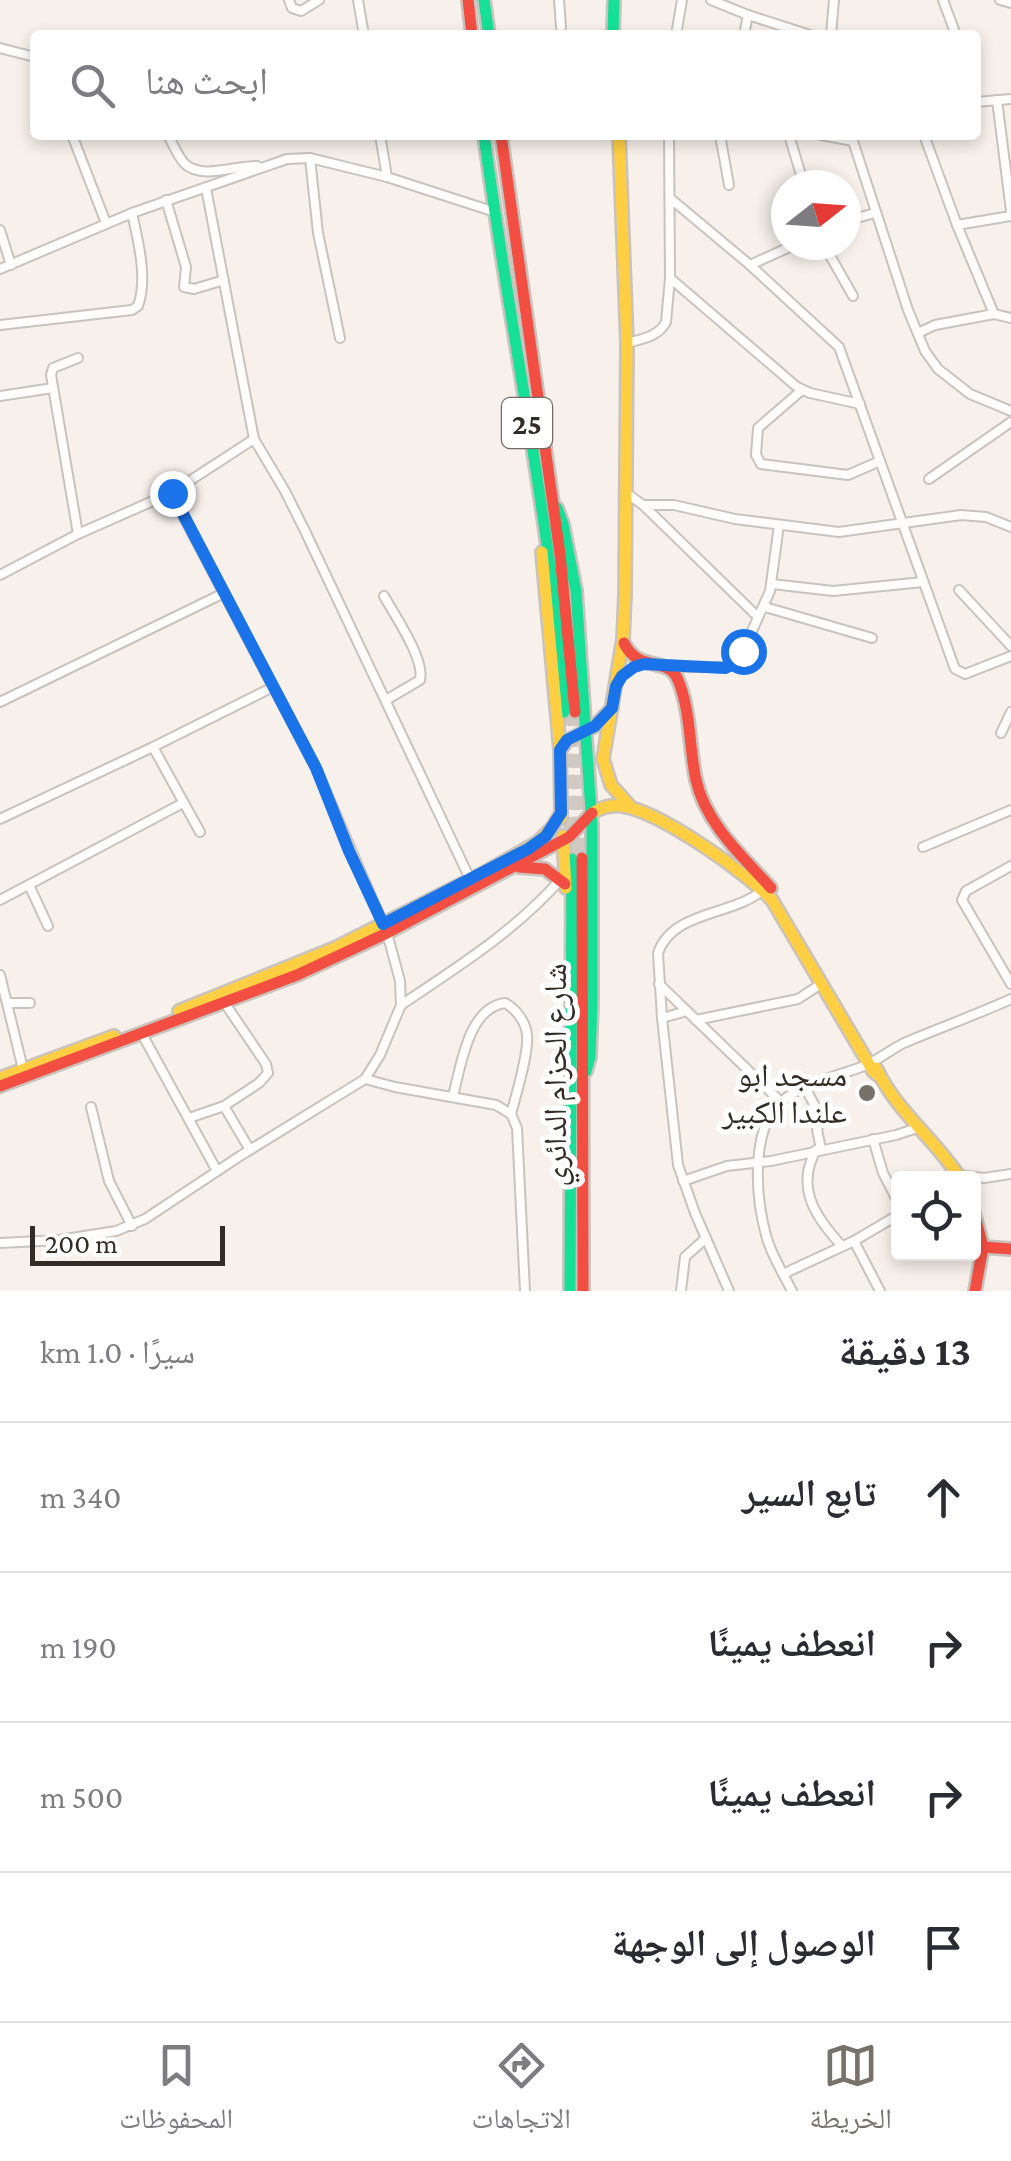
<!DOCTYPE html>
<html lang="ar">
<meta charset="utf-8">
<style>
body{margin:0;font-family:"Crimson Pro","Noto Naskh Arabic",serif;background:#f7f7f7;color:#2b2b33;direction:rtl}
.controls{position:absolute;right:30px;bottom:30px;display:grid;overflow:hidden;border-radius:10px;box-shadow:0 5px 15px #0003}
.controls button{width:90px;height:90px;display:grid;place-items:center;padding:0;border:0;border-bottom:2px solid #e1e1e2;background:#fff;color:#2b2b33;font:50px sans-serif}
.compass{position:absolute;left:771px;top:170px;width:90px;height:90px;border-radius:50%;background:#fff;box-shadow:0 5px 15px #0003;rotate:73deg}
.scale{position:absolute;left:30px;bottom:25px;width:195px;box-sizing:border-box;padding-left:10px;border:5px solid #332c25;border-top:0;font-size:28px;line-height:35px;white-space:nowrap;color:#332c25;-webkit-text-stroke:8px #fff;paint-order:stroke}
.stop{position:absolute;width:30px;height:30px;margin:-22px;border:8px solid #1a73e8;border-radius:50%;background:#fff}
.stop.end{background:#1a73e8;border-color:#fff;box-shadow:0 2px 10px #0008}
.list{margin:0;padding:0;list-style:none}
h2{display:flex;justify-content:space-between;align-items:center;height:130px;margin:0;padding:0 40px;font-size:42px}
h2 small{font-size:32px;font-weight:400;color:#7c7c81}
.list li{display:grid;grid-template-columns:65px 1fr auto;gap:30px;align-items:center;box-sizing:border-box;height:150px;padding:0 40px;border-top:2px solid #e1e1e2}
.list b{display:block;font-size:38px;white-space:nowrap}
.list em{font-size:32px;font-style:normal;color:#7c7c81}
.icon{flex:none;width:55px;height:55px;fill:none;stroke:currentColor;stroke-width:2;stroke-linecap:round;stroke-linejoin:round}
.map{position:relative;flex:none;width:1011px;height:1291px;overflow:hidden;direction:ltr}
.search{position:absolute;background:#fff;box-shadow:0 5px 15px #0003;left:30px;right:30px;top:30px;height:110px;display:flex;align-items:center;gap:25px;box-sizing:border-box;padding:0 35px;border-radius:10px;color:#7c7c81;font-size:38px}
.sheet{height:730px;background:#fff}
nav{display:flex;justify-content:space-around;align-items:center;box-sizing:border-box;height:140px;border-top:2px solid #e1e1e2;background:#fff;font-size:28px;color:#7c7c81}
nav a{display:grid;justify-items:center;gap:5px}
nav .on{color:#78716a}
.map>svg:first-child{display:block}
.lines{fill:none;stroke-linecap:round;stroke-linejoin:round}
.highway-tunnel{stroke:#d1cac3;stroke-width:14;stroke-dasharray:14 7;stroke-linecap:butt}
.street-casing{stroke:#cac3bd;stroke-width:12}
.fast-casing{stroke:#cac3bd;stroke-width:16}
.slow-casing{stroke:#cac3bd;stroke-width:16}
.jam-casing{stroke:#cac3bd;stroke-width:16}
.street{stroke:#fefdfc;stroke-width:8}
.fast{stroke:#16e098;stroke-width:11}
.slow{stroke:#ffcf43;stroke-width:11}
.jam{stroke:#f24e42;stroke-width:11}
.route{stroke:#1a73e8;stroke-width:12}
.poi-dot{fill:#78716a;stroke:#fff;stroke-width:4}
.labels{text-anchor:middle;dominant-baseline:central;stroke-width:10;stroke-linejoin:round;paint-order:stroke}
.shield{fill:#fff;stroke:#706b66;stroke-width:2.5}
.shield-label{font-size:30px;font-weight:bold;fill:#332c25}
.street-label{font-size:32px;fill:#332c25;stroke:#fff}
.poi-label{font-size:32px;fill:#332c25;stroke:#fff;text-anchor:end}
</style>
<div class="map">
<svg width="1011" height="1291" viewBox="0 0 1011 1291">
<rect width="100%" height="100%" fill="#f8f1eb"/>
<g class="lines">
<g class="highway-tunnel">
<polyline points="564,712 572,859"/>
<polyline points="575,712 582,858"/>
</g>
<g class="street-casing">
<g id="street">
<polyline points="289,0 292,8 301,11 319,0"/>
<polyline points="358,0 364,35"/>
<polyline points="559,0 561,27"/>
<polyline points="711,0 748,15 810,35"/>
<polyline points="943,0 956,35"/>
<polyline points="1000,0 1011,3"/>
<polyline points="676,35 682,0"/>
<polyline points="744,35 748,15"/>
<polyline points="831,35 834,0"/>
<polyline points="0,48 35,57"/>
<polyline points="997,100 1011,211"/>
<polyline points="976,102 1011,99"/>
<polyline points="72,135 106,223"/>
<path d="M168,135C173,144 178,157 185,164C203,180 236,165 257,166"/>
<polyline points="380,135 387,177"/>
<polyline points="720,135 729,185"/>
<polyline points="789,135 804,185"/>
<polyline points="821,135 853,141"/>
<polyline points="851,135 908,310 925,351 938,369 970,394 1011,411"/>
<polyline points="924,135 957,225 994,314"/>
<polyline points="310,158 318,233 340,338"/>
<polyline points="206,188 254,439 285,491 305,531 470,879"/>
<polyline points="671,199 750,265 839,347 955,669 965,674 1011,656"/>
<polyline points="166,200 186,267 184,287 194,289 224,280"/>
<polyline points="846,221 875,213"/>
<polyline points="957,225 1011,216"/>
<polyline points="0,230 11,265"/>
<polyline points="824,245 853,296"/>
<polyline points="750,265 794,245"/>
<polyline points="0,269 132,213 287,159 310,158 387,177 492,211"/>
<polyline points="670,278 797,387 810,393 860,404"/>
<path d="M0,325L132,310L138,306C148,278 138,241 132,213"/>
<polyline points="918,333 935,325 994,314 1011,318"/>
<path d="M627,343C642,339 658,337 666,322L670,278L669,135"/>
<polyline points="78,358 53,368 51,375 78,534"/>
<polyline points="802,390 758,428 756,455 761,464 848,475 880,461"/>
<polyline points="0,396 53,388"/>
<polyline points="929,479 1011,422"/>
<polyline points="625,492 643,505 674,505 735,519 839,532 961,515 986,517 1011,527"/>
<polyline points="643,505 758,617"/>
<polyline points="0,575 78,534 171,493 254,439"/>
<polyline points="772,584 833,591 923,582"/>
<polyline points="959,590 1011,646"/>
<path d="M384,596C395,616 425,659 420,680L386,700"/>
<polyline points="765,607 872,638"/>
<polyline points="669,667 725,667 738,662 770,591 779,525"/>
<polyline points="0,702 224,593"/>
<polyline points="1001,733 1011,712"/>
<polyline points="153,747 200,832"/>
<polyline points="0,819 153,747 273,687"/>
<polyline points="923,847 1011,810"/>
<polyline points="1011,866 966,891 962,900 1011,984"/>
<polyline points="29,885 48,926"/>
<polyline points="0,900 183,803"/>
<polyline points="0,975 23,1069"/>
<polyline points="659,984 781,1102"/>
<polyline points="8,1003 30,1003"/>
<path d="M401,1005C459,966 514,932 561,879"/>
<polyline points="662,1018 687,1011"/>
<polyline points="696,1020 798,999 821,984"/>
<polyline points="142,1034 217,1171"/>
<polyline points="365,1079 395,1087 496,1105 511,1114 517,1128 525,1291"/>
<polyline points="805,1087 821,1118 817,1130 821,1149"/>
<path d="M453,1096C461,1066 468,1008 505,1003C516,1009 526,1022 527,1035C529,1053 516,1095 511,1114"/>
<polyline points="224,1106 250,1150"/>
<polyline points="91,1107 109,1181 132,1226"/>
<polyline points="189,1118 224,1106 259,1083 268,1073 266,1064 224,1002"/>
<polyline points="873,1139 883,1173 898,1202"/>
<path d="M816,1150C795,1188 816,1218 842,1246"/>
<polyline points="959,1175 984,1178 1011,1174"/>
<polyline points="683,1181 727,1166 771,1161 896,1135 917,1128"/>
<polyline points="854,1241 880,1291"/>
<polyline points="0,1243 59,1240 116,1231 145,1219 240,1156 365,1079 380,1055 401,1005 400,981 387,933 316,768 171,493"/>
<polyline points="947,1254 962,1254"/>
<polyline points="783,1274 854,1241 898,1215"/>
<polyline points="681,1291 685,1257 706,1238"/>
<path d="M729,1291L695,1213L678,1165L662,1018L658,953C673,909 736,917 766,887"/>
<path d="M792,1291C783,1273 771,1255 766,1235C756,1199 750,1131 780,1103C803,1082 836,1077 864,1066C878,1060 890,1050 904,1043C939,1028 976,1015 1011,999"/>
</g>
</g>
<g class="fast-casing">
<g id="fast">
<polyline points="484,0 489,35"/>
<polyline points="613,35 614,0"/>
<path d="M484,135C505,295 537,453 556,613C560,646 562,679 564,712"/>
<polyline points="557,508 563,524 576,591 592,826 592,1004 590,1057 586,1071"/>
<polyline points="570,1291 572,859"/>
</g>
</g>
<g class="slow-casing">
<g id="slow">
<polyline points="619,135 627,343 625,595 623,639 603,759 611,785 629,805"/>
<polyline points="542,552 560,750 561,818"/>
<polyline points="560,750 567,741 595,726 612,708"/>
<path d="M592,813C602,807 611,804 622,806C659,811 746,872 772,900L873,1071L878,1075"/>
<polyline points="563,836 566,888"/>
<polyline points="179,1011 335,948 484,873 538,842 552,828 561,813"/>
<path d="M876,1068C896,1111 935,1139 960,1178"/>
<polyline points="0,1078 114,1036"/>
</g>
</g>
<g class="jam-casing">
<g id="jam">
<polyline points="468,0 472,35"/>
<polyline points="501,135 560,554 575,712"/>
<path d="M624,643C639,674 668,655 678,680C691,711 689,748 696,780C706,824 742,856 771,888"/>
<polyline points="582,858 583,1291"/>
<polyline points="519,867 545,869 565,884"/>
<polyline points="0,1086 297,975 387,933 569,837 592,813"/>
<polyline points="974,1213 983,1247 975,1291"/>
<polyline points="983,1247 1011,1249"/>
</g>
</g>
<use href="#street" class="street"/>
<use href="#fast" class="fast"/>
<use href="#slow" class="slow"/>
<use href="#jam" class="jam"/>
</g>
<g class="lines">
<polyline class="route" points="172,493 316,768 349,851 383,924 528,849 546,836 561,813 560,750 567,740 595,726 612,708 616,686 622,676 634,667 644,664 725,668 738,662 743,651"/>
</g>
<circle class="poi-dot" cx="867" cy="1093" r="10"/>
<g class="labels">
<rect class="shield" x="502" y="398" width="50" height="50" rx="8"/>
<g class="shield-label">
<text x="527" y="423">25</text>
</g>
<g class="street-label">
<text transform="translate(555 1075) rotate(-90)">شارع الحزام الدائري</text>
</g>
<g class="poi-label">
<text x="847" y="1075">مسجد ابو<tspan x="847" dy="37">علندا الكبير</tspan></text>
</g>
</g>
</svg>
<div class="controls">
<button><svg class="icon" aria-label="locate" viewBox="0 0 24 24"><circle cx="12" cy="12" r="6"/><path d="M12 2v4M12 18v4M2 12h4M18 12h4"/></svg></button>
</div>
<svg class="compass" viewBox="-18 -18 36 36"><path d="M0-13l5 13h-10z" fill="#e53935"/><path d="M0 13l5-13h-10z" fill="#7c7c81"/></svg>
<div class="scale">200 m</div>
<div class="stop" style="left:743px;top:651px"></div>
<div class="stop end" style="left:172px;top:493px"></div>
<div class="search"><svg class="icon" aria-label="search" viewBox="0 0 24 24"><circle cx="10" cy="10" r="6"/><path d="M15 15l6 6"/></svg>ابحث هنا</div>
</div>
<section class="sheet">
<h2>13 دقيقة<small>سيرًا · 1.0 km</small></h2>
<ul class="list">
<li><svg class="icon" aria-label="ahead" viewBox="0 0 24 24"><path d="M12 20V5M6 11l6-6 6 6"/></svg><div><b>تابع السير</b></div><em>340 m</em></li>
<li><svg class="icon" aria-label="right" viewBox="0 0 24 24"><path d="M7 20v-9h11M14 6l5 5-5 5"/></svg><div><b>انعطف يمينًا</b></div><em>190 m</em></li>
<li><svg class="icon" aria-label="right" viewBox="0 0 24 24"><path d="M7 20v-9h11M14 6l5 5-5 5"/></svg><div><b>انعطف يمينًا</b></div><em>500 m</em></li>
<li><svg class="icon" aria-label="arrive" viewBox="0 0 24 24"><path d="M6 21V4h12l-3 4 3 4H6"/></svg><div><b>الوصول إلى الوجهة</b></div></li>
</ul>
</section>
<nav>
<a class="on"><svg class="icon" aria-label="map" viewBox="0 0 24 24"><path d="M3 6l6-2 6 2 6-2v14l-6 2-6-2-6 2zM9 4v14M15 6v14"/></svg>الخريطة</a>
<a><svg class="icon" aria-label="directions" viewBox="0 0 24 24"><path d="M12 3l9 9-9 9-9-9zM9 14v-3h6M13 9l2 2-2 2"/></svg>الاتجاهات</a>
<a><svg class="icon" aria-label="saved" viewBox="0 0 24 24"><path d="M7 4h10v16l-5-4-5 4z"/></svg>المحفوظات</a>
</nav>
